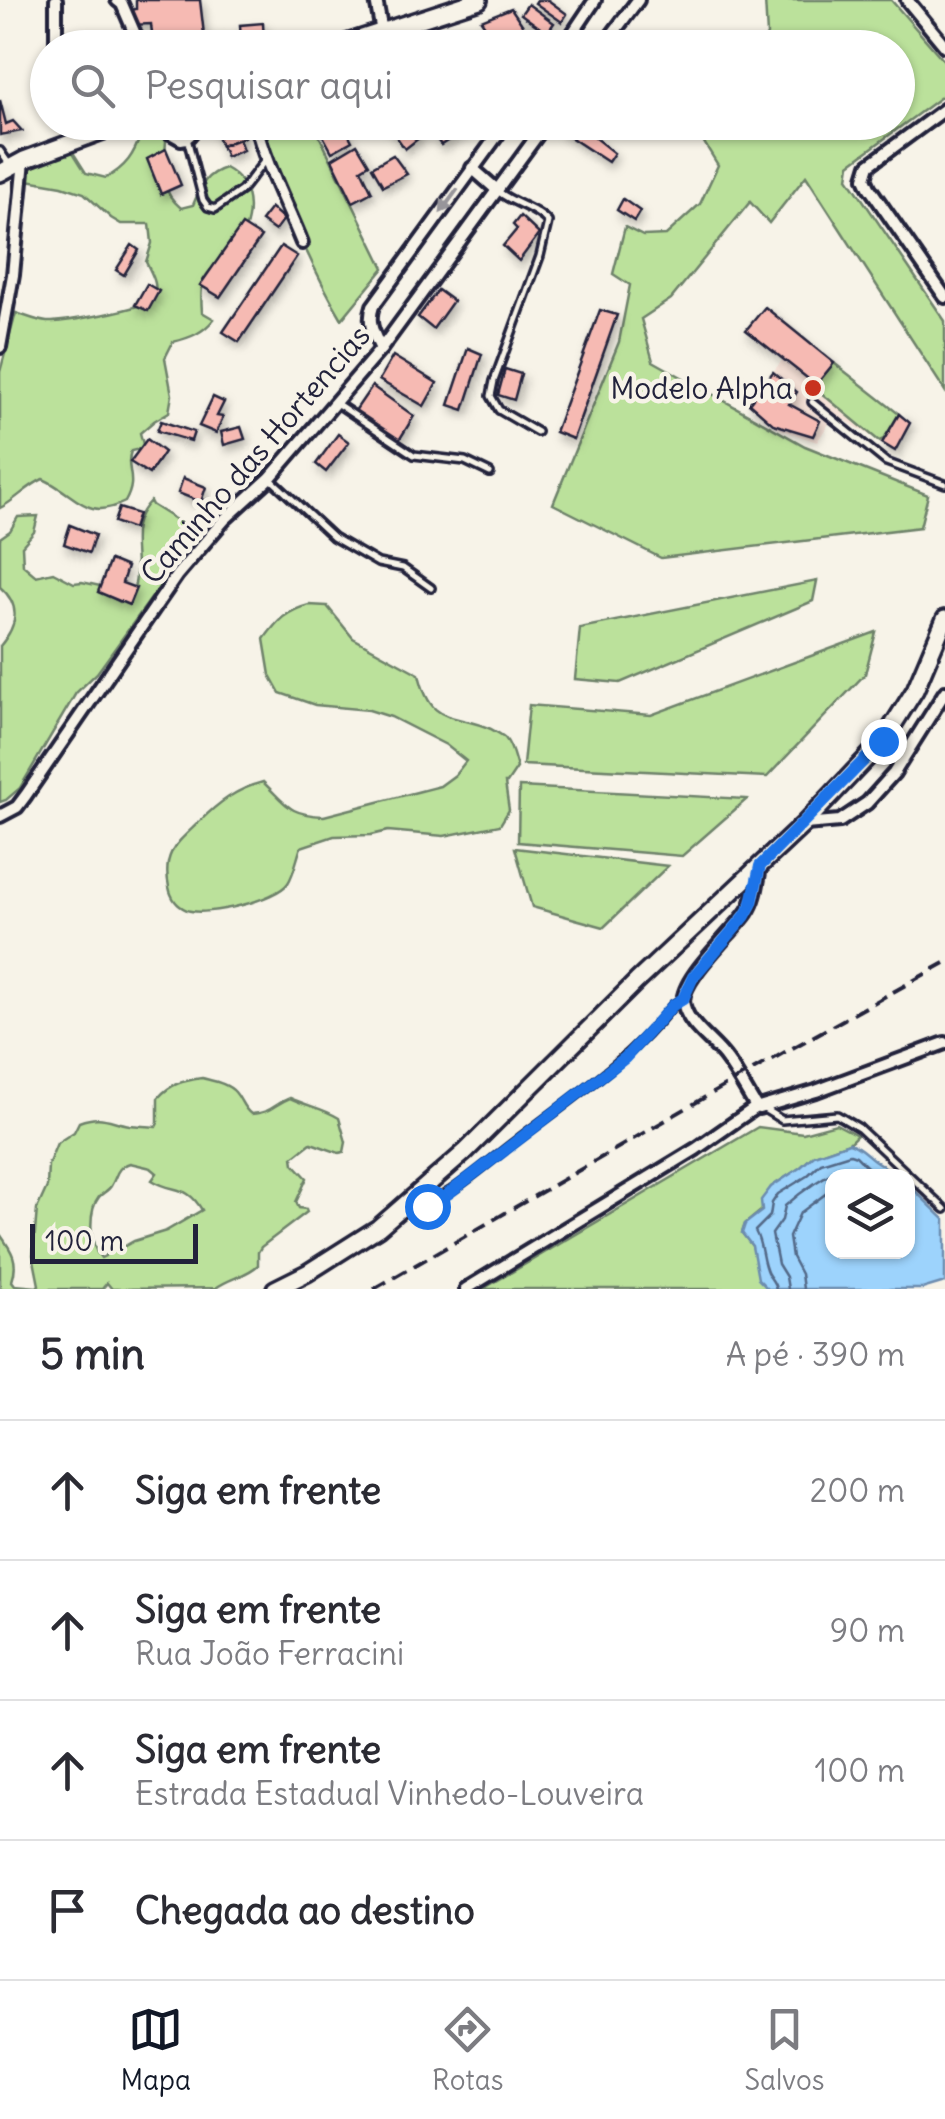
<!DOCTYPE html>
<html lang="pt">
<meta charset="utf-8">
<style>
body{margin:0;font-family:Delius,sans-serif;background:#f7f7f7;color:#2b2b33}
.controls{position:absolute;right:30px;bottom:30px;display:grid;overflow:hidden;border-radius:20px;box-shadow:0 2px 8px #0004}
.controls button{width:90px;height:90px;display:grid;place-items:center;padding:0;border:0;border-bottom:2px solid #e1e1e2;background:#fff;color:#2b2b33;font:50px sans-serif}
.scale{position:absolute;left:30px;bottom:25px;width:168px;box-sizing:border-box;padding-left:10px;border:5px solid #22223b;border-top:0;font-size:28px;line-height:35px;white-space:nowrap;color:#22223b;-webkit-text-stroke:8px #f7f3e8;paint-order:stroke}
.stop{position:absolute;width:30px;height:30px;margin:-22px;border:8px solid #1a73e8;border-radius:50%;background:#fff}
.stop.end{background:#1a73e8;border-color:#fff;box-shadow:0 2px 10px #0008}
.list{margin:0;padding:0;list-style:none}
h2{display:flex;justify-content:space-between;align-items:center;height:130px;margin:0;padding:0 40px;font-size:42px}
h2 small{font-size:32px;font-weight:400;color:#7c7c81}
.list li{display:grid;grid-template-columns:65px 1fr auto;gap:30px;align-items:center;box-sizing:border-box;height:140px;padding:0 40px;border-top:2px solid #e1e1e2}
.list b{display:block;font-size:38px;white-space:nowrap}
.list p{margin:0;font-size:32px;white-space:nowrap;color:#7c7c81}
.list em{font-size:32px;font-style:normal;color:#7c7c81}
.icon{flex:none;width:55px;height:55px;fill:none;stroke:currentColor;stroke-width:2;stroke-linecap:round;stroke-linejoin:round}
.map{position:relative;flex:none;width:945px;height:1289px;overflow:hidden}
.search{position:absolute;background:#fff;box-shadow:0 2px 8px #0004;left:30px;right:30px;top:30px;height:110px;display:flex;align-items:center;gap:25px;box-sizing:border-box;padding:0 35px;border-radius:55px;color:#7c7c81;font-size:38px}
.sheet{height:690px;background:#fff}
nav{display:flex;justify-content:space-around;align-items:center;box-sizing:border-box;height:140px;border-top:2px solid #e1e1e2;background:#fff;font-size:28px;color:#7c7c81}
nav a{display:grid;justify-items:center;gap:5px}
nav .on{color:#111827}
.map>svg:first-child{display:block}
.built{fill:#f7e2d8}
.green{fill:#bbe19b;stroke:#6e826b;stroke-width:2.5;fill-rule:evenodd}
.water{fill:#9dd3fc;stroke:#6c8caf;stroke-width:2.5}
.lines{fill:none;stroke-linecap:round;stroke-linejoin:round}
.shore{stroke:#536988;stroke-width:2.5}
.building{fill:#f6bab3;stroke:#22223b;stroke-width:2.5;filter:url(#shadow)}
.service-casing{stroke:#22223b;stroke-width:12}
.minor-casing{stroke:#22223b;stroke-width:18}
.primary-casing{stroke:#22223b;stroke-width:22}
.service{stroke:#f7f3e8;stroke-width:5}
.minor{stroke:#f7f3e8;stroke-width:10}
.primary{stroke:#f7f3e8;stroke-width:15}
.rail{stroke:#22223b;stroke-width:4;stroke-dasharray:15 8;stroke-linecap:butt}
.oneway{fill:#97959a}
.route{stroke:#1a73e8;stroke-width:12}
.poi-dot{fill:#c8321e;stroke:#f7f3e8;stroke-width:4}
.labels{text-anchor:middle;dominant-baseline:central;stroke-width:9;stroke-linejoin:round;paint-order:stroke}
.poi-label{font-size:30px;fill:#22223b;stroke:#f7f3e8;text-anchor:end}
.street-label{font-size:30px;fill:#22223b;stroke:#f7f3e8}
</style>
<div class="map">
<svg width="945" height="1289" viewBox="0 0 945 1289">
<defs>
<filter id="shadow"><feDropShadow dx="3" dy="5.5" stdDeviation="5" flood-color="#0004"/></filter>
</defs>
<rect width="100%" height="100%" fill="#f7f3e8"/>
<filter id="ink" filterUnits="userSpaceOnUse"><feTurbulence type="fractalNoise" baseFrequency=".01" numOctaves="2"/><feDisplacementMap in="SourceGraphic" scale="20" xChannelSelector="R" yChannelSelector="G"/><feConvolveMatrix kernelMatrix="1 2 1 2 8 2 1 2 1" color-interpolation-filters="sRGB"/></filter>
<g filter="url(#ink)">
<polygon class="built" points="765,307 910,423 895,451 835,414 817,442 780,429 749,403 783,359 746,330"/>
<g class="green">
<polygon points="765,0 891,0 945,62 945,94 850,164 848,178 945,321 945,391 806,176 769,223 750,202 671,299 641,319 653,361 805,446 928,495 920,527 661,558 553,504 619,342 630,285 613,274 625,227 643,236 666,235 700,204 718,165 700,136 706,123 898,122 898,48 761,47 767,35"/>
<path d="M257,123H313L384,268L342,319C306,259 279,190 257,123Z"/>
<path d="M151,132L166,140C165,168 156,187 181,208L193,205C201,186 205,174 225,168C258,185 253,226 233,251C226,259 215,264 208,273C200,283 201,299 202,312L214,319C203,333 190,338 173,342L165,358L172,395L169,412L154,421L140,433L144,448L131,451C124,470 139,477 125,502C85,522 77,494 43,479C26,487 16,500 0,508V372L16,313C26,316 37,321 47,322C61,323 146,309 153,298C160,286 151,273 146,262L152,243L150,224H121L111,218L84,193L62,186L27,180L28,168L41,156L71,142L74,154L86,173L106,178C126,167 134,155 141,134Z"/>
<polygon points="834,363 899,414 884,439 879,441 814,387"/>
<path d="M150,501L152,505L184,525L186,538L181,568L157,590L97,673L76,693L20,788L6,800L0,802V646C17,626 22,606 0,587V538L10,531L18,517L38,516L34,532L22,546L23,565L36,576L53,572L74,583L82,582L105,587L107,595L120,602L130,600C133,592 136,583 136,575C137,546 127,525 150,501Z"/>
<polygon points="817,581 813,601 620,683 575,679 580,628"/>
<path d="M309,605L327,606L353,638L419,674C431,727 452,712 491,729C494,731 503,735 505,738C512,746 514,758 517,768L507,783H505L509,810L500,825L444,836L388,831L371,835L334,836L301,847C297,858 294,874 288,883C277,900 206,917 187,910C177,906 171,897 169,887C162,853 176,844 199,822C218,803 236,789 263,782C287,805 289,815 324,816L440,786L455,775L466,761L446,745L391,717L369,710L315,705L280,693L270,675L264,639C278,620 286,611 309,605Z"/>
<polygon points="876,632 865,674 767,777 523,765 529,705 651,715"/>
<polygon points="519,787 747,799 682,856 518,842"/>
<polygon points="515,848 668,866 604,927 532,907"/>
<path d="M202,1078C213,1081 227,1083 235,1092C242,1100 242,1107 251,1114C274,1112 272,1105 290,1098C307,1106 323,1108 339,1118L346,1142L344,1152L339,1153L311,1143L293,1157L294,1164L307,1178L296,1202L299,1208L306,1209L307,1212L261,1247L258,1252V1265C247,1276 229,1278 216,1288L112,1289L107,1283L102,1289H0V1234C12,1251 19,1261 12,1281L15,1285L37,1287L39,1285L33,1255L37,1209L47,1187L48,1165L57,1143L74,1132L79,1122C101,1114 108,1121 130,1125C138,1126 147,1126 156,1127L158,1123V1098C171,1083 183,1081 202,1078ZM130,1163L151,1168L157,1173L152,1180C174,1194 186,1183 202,1210L166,1231L134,1241L123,1247L110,1244L106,1247L105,1256L101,1258C89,1245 88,1211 99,1197C102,1193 108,1191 111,1186C118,1175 115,1168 130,1163Z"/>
<polygon points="836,1124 857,1135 849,1143 814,1155 801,1167 771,1187 762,1210 745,1224 742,1233 752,1246 768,1289 483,1289 758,1127 803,1133"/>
</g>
<path class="water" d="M849,1143C862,1147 867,1156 877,1162C885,1167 892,1171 899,1176H832V1252H908V1184L945,1220V1282L922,1289H768L758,1279L752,1246L742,1233L745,1224L762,1211L761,1200L771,1187L801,1167L814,1155Z"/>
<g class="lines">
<g class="shore">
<path d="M776,1289C775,1283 771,1279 768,1274C761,1261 763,1245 755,1231L770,1216L772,1203L778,1194L807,1176L821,1163L850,1154L856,1156L869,1169L883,1176"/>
<path d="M788,1289L786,1277L778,1264L772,1234L782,1220L785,1206C801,1192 829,1171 848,1167L858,1176"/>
<polyline points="803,1289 801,1274 792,1257 789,1237 800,1213 832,1189"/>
</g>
</g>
<g class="building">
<polygon points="136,0 200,0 205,43 162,47 161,41 153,43 151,24 131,25 131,10 136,9"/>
<polygon points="537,0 548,0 567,14 562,22 535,3"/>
<polygon points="528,4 554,23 547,33 521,14"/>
<polygon points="511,8 538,48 500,48 481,20"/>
<polygon points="263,23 264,40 241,42 240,25"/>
<polygon points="223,34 227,48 192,48 192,46"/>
<polygon points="407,34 415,48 384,48"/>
<polygon points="0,100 6,124 13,121 22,131 0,135"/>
<polygon points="239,122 244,137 221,146 212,123"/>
<polygon points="339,122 342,122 352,141 332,152 321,132"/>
<polygon points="386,122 416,122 424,134 405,149"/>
<polygon points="424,122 468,122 470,126 441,145"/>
<polygon points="566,122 575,122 614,153 608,162 561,131"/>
<polygon points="239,139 243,150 226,157 221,146"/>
<polygon points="357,144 369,164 361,169 372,192 353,202 332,159"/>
<polygon points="166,149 181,185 161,194 147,159"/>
<polygon points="393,155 407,174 383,186 372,167"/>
<polygon points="623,199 640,211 634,221 617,210"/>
<polygon points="271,208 284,219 275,231 261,221"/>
<polygon points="520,216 539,234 519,261 503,246 517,229 513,225"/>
<polygon points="242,225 261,237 220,297 200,285"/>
<polygon points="132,245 139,250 124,275 116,270"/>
<polygon points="281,246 297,256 239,342 223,332"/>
<polygon points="147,284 159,291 148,311 135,305"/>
<polygon points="438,290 453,301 433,329 418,317"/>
<polygon points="765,307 834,363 816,385 746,330"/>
<polygon points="600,310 617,315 573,439 555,432"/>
<polygon points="468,348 482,354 464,410 449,405"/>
<polygon points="393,356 437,383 424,406 379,380"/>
<polygon points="505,369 521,374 514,400 498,395"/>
<polygon points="773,372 797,392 789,404 820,421 813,436 773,424 749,403"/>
<polygon points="372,386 414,416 398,442 355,411"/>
<polygon points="213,397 224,402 217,416 223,417 216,433 199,426"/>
<polygon points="899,414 910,423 895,451 882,443"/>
<polygon points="161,421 194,432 191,441 157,431"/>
<polygon points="241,427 245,439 224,445 221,432"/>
<polygon points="338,434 349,442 326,472 316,464"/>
<polygon points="147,439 164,452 149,474 130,462"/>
<polygon points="183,478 206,487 201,502 178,493"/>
<polygon points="119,508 138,514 133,529 114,522"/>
<polygon points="70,525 95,535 89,553 64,544"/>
<polygon points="110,560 127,567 122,583 136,588 129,605 98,592"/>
</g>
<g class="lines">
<g class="service-casing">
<g id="service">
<polyline points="187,138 203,200 208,207 215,209 242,190 266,159"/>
<polyline points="0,151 9,164"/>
<path d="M499,192C514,204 536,208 548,222L540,256L494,381L491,396L499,410L537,432"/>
<polyline points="812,402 886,462 945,484"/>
<polyline points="336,403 414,455 465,461 490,473"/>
<polyline points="272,480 333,537 378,563 403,568 431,588"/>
<polyline points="764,1109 782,1120 837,1115 859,1128 945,1209"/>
<path d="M406,1212C450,1199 480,1168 516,1141C572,1098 629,1061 673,1005L683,999"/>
</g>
</g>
<g class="minor-casing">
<g id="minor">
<polyline points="117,0 122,4 141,48"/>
<polyline points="376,0 382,32"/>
<polyline points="907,0 945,46"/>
<polyline points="56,48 56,0"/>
<polyline points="563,48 595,0"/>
<polyline points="602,48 638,0"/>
<polyline points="945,109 869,165 865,178 869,187 945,297"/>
<path d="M151,122L181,139C191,138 193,131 195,122"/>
<path d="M255,122C265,164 286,203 302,243"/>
<polyline points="472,168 497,190"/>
<polyline points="0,347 13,275 24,160"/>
<path d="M381,349C374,334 367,323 373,306L507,122"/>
<polyline points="0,816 17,807 26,795 177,575 225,519 270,478 381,349 547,122"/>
<polyline points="805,824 840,821 867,803 894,773 945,692"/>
<path d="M760,867C757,882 756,899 747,912C734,932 676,982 684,1006C690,1028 715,1042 727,1060C738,1075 746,1091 756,1107L759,1108L816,1091L945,1043"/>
<polyline points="466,1289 696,1149 756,1107"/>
</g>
</g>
<g class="primary-casing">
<g id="primary">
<polyline points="332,48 479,0"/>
<polyline points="0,173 24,160 127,122"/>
<polyline points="275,1289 307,1273 378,1228 465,1152 637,981 804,824 883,741 915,690 945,619"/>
</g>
</g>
<use href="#service" class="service"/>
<use href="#minor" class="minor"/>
<use href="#primary" class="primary"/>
<polyline class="rail" points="374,1289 735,1080 945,963"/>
</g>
<defs><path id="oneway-solid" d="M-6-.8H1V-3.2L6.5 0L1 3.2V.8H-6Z" transform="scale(2.5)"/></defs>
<use class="oneway" href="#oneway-solid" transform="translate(449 201) rotate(126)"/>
</g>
<g class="lines" filter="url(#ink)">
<polyline class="route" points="427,1206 440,1200 625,1058 673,1005 683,999 693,977 745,916 752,903 760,866 883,741"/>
</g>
<circle class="poi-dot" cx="813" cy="388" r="10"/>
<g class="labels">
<g class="poi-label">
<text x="793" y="388">Modelo Alpha</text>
</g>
<g class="street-label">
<text transform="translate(255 454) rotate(-49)">Caminho das Hortencias</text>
</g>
</g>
</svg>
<div class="controls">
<button><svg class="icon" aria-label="layers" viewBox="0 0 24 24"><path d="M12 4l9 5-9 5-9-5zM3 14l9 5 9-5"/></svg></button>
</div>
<div class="scale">100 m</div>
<div class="stop" style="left:427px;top:1206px"></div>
<div class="stop end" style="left:883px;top:741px"></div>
<div class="search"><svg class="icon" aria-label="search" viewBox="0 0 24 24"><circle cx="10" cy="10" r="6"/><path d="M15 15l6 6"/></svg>Pesquisar aqui</div>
</div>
<section class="sheet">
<h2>5 min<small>A pé · 390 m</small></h2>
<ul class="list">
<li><svg class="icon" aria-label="ahead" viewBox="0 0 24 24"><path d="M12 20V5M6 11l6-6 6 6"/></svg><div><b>Siga em frente</b></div><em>200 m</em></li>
<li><svg class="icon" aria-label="ahead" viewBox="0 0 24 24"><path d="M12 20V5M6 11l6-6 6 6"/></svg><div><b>Siga em frente</b><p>Rua João Ferracini</p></div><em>90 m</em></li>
<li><svg class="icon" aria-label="ahead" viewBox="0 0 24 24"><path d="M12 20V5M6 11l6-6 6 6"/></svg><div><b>Siga em frente</b><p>Estrada Estadual Vinhedo-Louveira</p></div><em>100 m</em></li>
<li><svg class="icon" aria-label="arrive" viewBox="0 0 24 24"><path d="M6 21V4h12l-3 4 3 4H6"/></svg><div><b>Chegada ao destino</b></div></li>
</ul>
</section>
<nav>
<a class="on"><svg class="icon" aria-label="map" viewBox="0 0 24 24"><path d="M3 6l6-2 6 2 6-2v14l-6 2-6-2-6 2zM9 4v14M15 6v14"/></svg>Mapa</a>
<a><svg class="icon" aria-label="directions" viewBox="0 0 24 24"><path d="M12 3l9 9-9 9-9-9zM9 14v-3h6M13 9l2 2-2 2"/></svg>Rotas</a>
<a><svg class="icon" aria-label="saved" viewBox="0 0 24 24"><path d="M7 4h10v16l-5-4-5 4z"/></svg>Salvos</a>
</nav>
